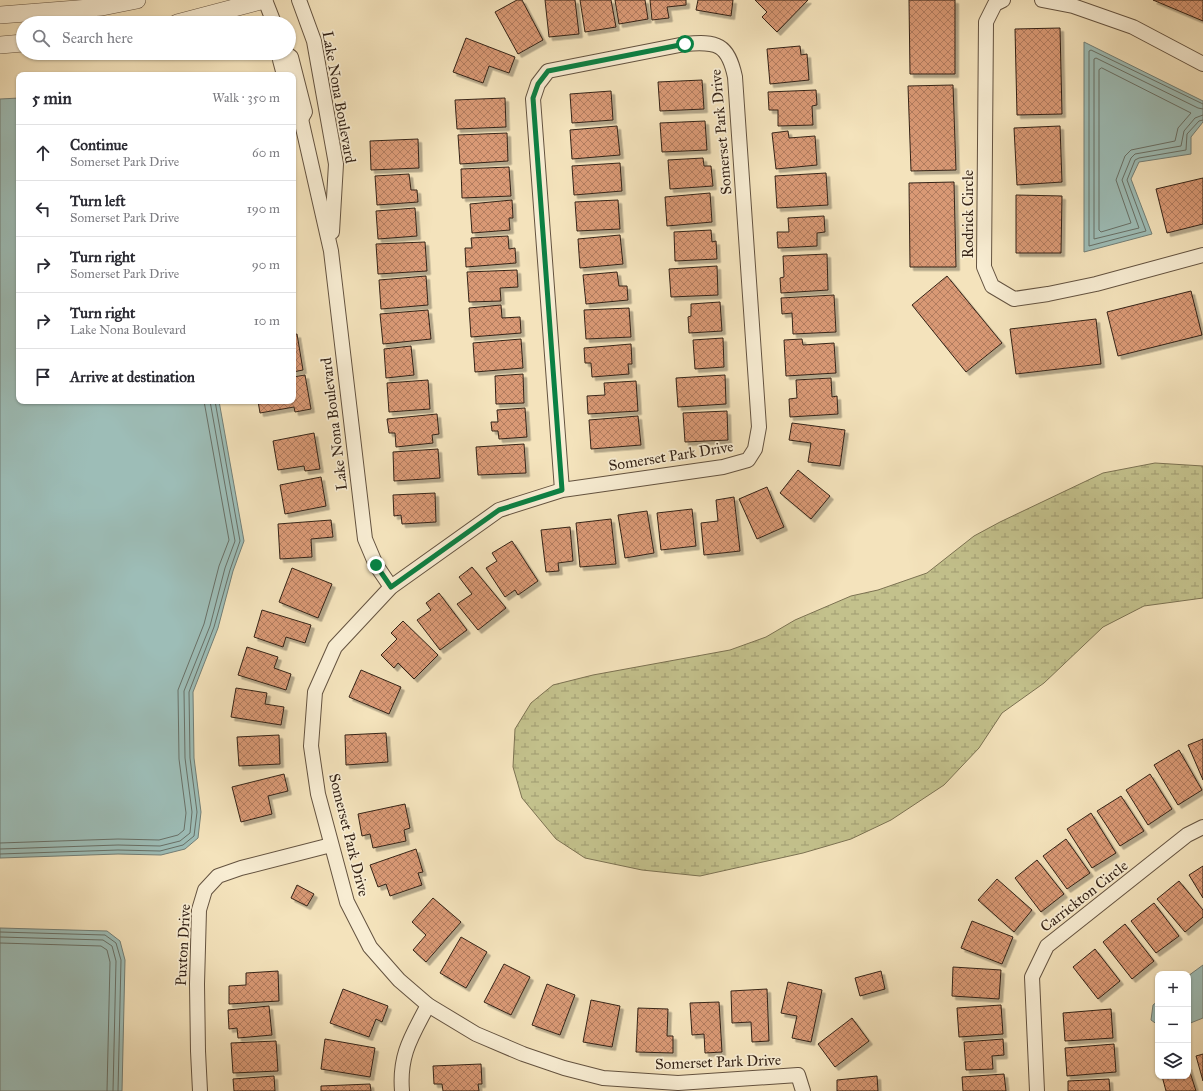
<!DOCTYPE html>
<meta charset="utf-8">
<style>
body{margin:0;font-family:"IM FELL Great Primer",serif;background:#f7f7f7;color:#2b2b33}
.controls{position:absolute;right:12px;bottom:12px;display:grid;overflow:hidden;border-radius:8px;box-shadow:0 1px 3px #0004}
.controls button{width:36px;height:36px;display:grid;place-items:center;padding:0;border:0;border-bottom:1px solid #e1e1e2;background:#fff;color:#2b2b33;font:20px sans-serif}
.stop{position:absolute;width:12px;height:12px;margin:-9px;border:3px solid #0b8043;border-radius:50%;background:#fff}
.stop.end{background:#0b8043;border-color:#fff;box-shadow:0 1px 4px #0008}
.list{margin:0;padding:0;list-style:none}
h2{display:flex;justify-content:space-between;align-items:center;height:52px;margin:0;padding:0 16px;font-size:17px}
h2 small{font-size:13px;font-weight:400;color:#7c7c81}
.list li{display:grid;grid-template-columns:26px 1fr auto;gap:12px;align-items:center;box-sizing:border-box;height:56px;padding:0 16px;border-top:1px solid #e1e1e2}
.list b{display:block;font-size:15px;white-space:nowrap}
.list p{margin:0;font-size:13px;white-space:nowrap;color:#7c7c81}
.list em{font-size:13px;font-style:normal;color:#7c7c81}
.icon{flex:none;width:22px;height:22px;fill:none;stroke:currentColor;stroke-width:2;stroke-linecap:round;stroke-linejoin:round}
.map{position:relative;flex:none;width:1203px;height:1091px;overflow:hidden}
.search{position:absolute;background:#fff;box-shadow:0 1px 3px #0004;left:16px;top:16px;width:280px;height:44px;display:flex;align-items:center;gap:10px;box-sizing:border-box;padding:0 14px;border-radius:22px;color:#7c7c81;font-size:15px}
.panel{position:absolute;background:#fff;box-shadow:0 1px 3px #0004;left:16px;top:72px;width:280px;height:332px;border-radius:8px}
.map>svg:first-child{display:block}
.wetland{fill:url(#wetland-marsh);stroke:#7c7252}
.water{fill:#9dbdb7;stroke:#737f77}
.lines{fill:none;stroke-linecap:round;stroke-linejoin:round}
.shore{stroke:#687067;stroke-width:1}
.building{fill:url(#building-cross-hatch);stroke:#342317;filter:url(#shadow)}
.minor-casing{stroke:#645340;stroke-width:16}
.tertiary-casing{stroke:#645340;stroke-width:18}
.minor{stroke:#f8edd3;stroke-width:14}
.tertiary{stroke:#f8edd3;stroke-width:17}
.route{stroke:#0b8043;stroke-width:5}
.labels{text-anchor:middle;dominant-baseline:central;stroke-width:3.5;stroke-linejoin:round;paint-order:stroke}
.street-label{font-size:15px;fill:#342317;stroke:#f8edd3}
</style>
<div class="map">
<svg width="1203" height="1091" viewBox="0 0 1203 1091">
<defs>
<pattern id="wetland-marsh" width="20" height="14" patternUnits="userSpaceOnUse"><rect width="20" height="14" fill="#c3c18c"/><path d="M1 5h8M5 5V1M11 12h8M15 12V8" fill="none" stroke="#9f9c71"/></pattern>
<pattern id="building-cross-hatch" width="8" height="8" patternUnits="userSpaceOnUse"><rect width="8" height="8" fill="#d99974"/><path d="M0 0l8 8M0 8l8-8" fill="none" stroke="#b17c5e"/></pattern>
<filter id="shadow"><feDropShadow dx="3.5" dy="3.5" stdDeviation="0" flood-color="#0004"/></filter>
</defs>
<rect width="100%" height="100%" fill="#f4e3bc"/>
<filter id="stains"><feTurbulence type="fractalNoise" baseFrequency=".005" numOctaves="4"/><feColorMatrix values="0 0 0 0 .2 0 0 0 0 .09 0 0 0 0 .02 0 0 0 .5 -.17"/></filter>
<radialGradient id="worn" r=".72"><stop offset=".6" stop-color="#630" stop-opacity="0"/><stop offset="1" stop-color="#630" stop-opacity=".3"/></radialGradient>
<polygon class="wetland" points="1155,463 1203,466 1203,598 1144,606 1103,627 1044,683 1002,713 979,748 944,785 891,820 851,839 803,853 700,876 642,870 585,858 556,839 522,798 513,767 515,729 531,703 553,685 593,675 730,650 766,637 795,620 851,596 878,590 927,573 974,536 1000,522 1103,473"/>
<g class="water">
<polygon points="1084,42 1203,101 1203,122 1191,137 1191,154 1139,162 1131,179 1152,234 1084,252"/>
<polygon points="19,98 19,401 219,401 244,541 233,571 218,628 193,692 194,758 201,812 198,838 185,849 161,855 118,854 0,858 0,99"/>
<polygon points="0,928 107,931 120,941 125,960 122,1091 0,1091"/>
<polygon points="1203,965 1203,1018 1188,1024 1188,976"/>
<polygon points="1158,1001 1158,1025 1151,1020 1153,1005"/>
</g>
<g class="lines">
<g class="shore">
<polygon points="1102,68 1191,113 1178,128 1175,141 1131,150 1125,156 1116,180 1131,223 1101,232 1099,230 1099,70"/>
<polyline points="1203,104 1091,50 1089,51 1089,246 1146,231 1127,180 1135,160 1139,158 1186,150 1187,134 1199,121 1203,120"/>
<polyline points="1203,109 1198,108 1096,58 1094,59 1094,239 1139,228 1122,180 1131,158 1135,154 1181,146 1184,131 1195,118 1203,115"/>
<polyline points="0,843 118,839 159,840 178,835 184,830 186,813 179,759 178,690 204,624 219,566 229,540 204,401"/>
<polyline points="0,849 118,845 160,846 180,841 190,833 192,812 185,758 184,691 210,626 225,568 235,541 210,401"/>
<polyline points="0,854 118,850 160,851 183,845 194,836 197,812 190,758 189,692 214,627 230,570 240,541 215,401"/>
<polyline points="0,932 105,935 116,943 121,960 118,1091"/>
<polyline points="0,937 103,940 112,946 116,961 113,1091"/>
<polyline points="0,943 101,946 107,950 110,962 107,1091"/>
</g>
</g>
<g class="building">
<polygon points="517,0 522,0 543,40 518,54 495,12"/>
<polygon points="545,0 575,0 579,34 549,37"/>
<polygon points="580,0 611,0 616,27 585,32"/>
<polygon points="615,0 645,0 648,19 619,24"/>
<polygon points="650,0 686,0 686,5 667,7 669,18 652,20"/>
<polygon points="698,0 733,0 731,16 696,10"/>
<polygon points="755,0 808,0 777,32 762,17 767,12"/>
<polygon points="909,0 955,0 955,74 910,74"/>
<polygon points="1153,0 1203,0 1203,21"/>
<polygon points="1060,28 1062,114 1017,115 1015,29"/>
<polygon points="466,38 515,57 509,73 489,66 483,83 453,72"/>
<polygon points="800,46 801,55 807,54 809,80 770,84 767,49"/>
<polygon points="702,80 704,109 660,111 658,82"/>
<polygon points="953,85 956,170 911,171 908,86"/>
<polygon points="816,90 817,105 812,106 813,125 778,126 778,110 769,110 768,92"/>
<polygon points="611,91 613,120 572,123 570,94"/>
<polygon points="505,98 506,127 457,129 455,100"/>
<polygon points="705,121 707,150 662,152 660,123"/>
<polygon points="617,126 620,155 572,159 570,130"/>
<polygon points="1060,126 1062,182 1017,185 1014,128"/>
<polygon points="788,131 789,138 815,136 817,165 776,169 772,133"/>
<polygon points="507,133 508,161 460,164 458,135"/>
<polygon points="418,139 419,168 371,170 370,141"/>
<polygon points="703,158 704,166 711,166 713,186 670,189 668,160"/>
<polygon points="620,163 622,191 574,195 572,166"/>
<polygon points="509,167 511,196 462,198 461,169"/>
<polygon points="826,173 828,205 777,208 775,176"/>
<polygon points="409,174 411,190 417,190 418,202 377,205 375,176"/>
<polygon points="1203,178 1203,224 1167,233 1156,189"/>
<polygon points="954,182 956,267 910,267 909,183"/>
<polygon points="710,193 712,222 667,226 665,197"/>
<polygon points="1016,195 1062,196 1061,253 1016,253"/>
<polygon points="512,200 513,218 509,218 510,230 472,233 470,204"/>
<polygon points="618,200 620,229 577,231 575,202"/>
<polygon points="415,208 417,236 378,239 376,211"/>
<polygon points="824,216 825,232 817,233 817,246 778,248 777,232 789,232 788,218"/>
<polygon points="711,230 712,242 716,241 717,259 675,261 674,232"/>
<polygon points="620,235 623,264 580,268 578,239"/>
<polygon points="508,236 509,249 515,248 516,263 466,267 465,248 472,248 471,238"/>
<polygon points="425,242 427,271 378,274 376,244"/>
<polygon points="827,254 828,290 781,293 780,278 784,277 783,256"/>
<polygon points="717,266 718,295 671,297 669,269"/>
<polygon points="517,270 518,287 500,288 501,301 469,302 467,272"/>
<polygon points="617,272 619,286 627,286 628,300 586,304 583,275"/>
<polygon points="426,276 428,305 381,309 379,280"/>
<polygon points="947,276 1002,343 966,372 912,305"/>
<polygon points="1191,291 1202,335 1118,356 1107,312"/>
<polygon points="834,295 836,332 793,334 792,313 782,314 781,298"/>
<polygon points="720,302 722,331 689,333 688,317 691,316 691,304"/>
<polygon points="501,305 502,318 520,317 521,333 471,337 469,308"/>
<polygon points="629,308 631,337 586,339 584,310"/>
<polygon points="428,310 431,339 383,344 380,314"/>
<polygon points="1096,319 1101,364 1016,374 1010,329"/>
<polygon points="297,334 303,370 293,372 293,335"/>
<polygon points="723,338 724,367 695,369 693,340"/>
<polygon points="521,339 523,368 475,372 473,343"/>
<polygon points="802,339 803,345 834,343 836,373 786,376 784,340"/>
<polygon points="631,344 632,364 628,364 629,374 592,377 591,363 585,363 584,348"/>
<polygon points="411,346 414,375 386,378 384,349"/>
<polygon points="523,374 524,403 496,404 495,376"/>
<polygon points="305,375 311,409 295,412 294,407 260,413 258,401 293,401 293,377"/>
<polygon points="725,375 726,404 678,407 676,378"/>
<polygon points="831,378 832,397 837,396 838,414 790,417 789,399 797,398 796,380"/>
<polygon points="428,380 430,409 389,412 387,383"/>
<polygon points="636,381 638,411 588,414 587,396 605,395 604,383"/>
<polygon points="525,408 527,437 499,439 498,431 492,431 491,422 498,422 497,410"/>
<polygon points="727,411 728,440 685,442 683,413"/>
<polygon points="437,414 439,434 432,435 433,443 396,447 395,433 389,433 387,419"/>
<polygon points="638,416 641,445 591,449 589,420"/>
<polygon points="792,423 845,430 840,466 808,462 811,443 789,440"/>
<polygon points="314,433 320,469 305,471 304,466 278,470 273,441"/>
<polygon points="524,444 526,473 478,475 476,447"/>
<polygon points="438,449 440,478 394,481 393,452"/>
<polygon points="798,470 830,496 811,519 780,493"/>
<polygon points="321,477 326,506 285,514 280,485"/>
<polygon points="767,487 784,527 757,539 739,499"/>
<polygon points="435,493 436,522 402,524 401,515 394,516 393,495"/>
<polygon points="734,497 740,551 704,555 701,523 718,521 716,500"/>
<polygon points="692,509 696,546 661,550 657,513"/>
<polygon points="647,511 654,553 625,558 618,515"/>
<polygon points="611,519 616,564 580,567 576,523"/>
<polygon points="331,520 333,537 311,539 312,557 280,559 278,524"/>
<polygon points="570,527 573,561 558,563 559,571 546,572 541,530"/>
<polygon points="512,541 538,581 518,595 515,590 505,597 486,568 497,561 492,553"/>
<polygon points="472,567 506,608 478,630 457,604 472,594 459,577"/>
<polygon points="292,568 332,584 318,618 279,602"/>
<polygon points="439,593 467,630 440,650 417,620 431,610 426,603"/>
<polygon points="262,610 311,625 305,643 286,637 283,647 254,637"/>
<polygon points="403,621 438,655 414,679 398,663 394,668 381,655 397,639 391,633"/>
<polygon points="247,647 278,657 274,668 291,674 286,690 238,675"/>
<polygon points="361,670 401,687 389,714 349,697"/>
<polygon points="236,688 267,693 265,704 284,707 281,725 231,717"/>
<polygon points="386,733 388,762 346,765 345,735"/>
<polygon points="279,735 280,764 239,766 237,737"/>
<polygon points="1203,739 1203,780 1188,745"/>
<polygon points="1179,750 1202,790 1178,805 1154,765"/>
<polygon points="284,774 288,791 268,796 272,814 241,822 232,787"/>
<polygon points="1150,774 1172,809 1148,825 1126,790"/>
<polygon points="1121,796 1144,831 1120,846 1097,811"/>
<polygon points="405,804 410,828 404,830 406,841 373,848 370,834 362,836 358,814"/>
<polygon points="1091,813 1116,853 1092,868 1067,829"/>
<polygon points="1066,839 1090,873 1067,889 1043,856"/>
<polygon points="416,849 423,872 418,873 422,885 390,896 386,884 378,887 370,865"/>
<polygon points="1037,860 1064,894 1041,912 1015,878"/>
<polygon points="1203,866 1203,898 1189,875"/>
<polygon points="997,879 1032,910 1014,932 978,900"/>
<polygon points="1179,881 1203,910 1203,917 1185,932 1157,899"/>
<polygon points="297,885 314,894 307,906 291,898"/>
<polygon points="433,898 461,922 426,962 413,950 426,935 412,922"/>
<polygon points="1154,903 1179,936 1156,953 1131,921"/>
<polygon points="972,921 1013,937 1002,964 961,948"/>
<polygon points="1125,924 1154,961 1132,979 1103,942"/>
<polygon points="461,937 487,952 466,988 440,973"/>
<polygon points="1095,949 1120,981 1098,999 1073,967"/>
<polygon points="504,964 530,977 511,1015 484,1002"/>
<polygon points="953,967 1001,970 999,999 952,996"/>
<polygon points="278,971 279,1001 229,1004 229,986 246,985 246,973"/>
<polygon points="881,971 885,989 860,996 855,978"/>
<polygon points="788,982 822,990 811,1042 792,1038 797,1016 781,1013"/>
<polygon points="547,984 575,995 560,1035 532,1025"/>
<polygon points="343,989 388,1006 382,1022 376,1019 369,1037 330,1023"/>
<polygon points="767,989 769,1041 752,1042 751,1022 732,1023 731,991"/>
<polygon points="591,1000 620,1006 612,1047 583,1042"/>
<polygon points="719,1002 722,1052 705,1053 704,1034 692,1035 690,1003"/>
<polygon points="1001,1005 1003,1034 959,1037 957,1008"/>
<polygon points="269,1006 272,1035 238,1038 237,1028 229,1029 228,1010"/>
<polygon points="638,1008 668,1009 667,1036 673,1036 673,1053 636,1052"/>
<polygon points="1111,1009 1113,1038 1065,1041 1063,1013"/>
<polygon points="852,1018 869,1041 835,1067 818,1044"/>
<polygon points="325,1039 375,1048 370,1077 321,1069"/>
<polygon points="1003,1039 1004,1055 992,1056 993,1069 966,1070 964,1042"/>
<polygon points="276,1041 278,1071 233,1073 231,1043"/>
<polygon points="1114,1044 1116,1072 1067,1076 1065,1048"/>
<polygon points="1203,1054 1203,1081 1196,1056"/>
<polygon points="481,1064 482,1084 478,1084 479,1091 443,1091 442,1084 434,1084 433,1066"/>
<polygon points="1188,1066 1196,1091 1166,1091 1162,1076 1188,1076"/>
<polygon points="1004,1074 1006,1091 963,1091 962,1077"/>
<polygon points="274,1076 275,1091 234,1091 233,1079"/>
<polygon points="877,1076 878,1091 837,1091 837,1080"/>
<polygon points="1109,1079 1110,1091 1068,1091 1068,1081"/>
<polygon points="370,1084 371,1091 321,1091 321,1086"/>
</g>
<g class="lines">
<g class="minor-casing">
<g id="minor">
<polyline points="265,0 274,23"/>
<polyline points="299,0 314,41 336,164 332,232"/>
<polyline points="1003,0 995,4 986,22 984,267 992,286 1014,299 1048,294 1096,284 1203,255"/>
<polyline points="1042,0 1073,6 1133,27 1203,64"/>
<polyline points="283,53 280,60 284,75"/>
<polyline points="285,53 291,57 305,112 301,119"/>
<polyline points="293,104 296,114 301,119 331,251 365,539 376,565 391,587"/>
<path d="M562,490L533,99L538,84L548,71L685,44C717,41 728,44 735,77L759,427L755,449L748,460L723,467L562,490L499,510L391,587L335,647L315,692L311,746L318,794L347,902L370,947L399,980L428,1005L476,1034L523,1054L564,1068L603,1078L678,1083L798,1075L803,1091"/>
<polyline points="200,1091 198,1051 197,984 199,910 205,890 218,876 241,868 331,845"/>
<path d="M402,1091C399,1054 412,1036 428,1005"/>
<polyline points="1037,1091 1032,977 1047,946 1187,835 1203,827"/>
</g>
</g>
<g class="tertiary-casing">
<g id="tertiary">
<polyline points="0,15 102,7 137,0"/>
<polyline points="177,23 264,0"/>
<polyline points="0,45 23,43"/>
</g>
</g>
<use href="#minor" class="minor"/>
<use href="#tertiary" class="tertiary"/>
</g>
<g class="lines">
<polyline class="route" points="376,565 391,587 499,510 562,490 533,98 538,84 548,71 685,44"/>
</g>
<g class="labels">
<g class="street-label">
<text transform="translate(339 97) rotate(80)">Lake Nona Boulevard</text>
<text transform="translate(721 132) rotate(-95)">Somerset Park Drive</text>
<text transform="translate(968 214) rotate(-90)">Rodrick Circle</text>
<text transform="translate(334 424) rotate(-97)">Lake Nona Boulevard</text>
<text transform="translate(671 456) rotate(-9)">Somerset Park Drive</text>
<text transform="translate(349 835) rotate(76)">Somerset Park Drive</text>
<text transform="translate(1084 896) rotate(-38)">Carrickton Circle</text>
<text transform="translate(183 945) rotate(-87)">Puxton Drive</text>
<text transform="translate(718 1062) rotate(-2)">Somerset Park Drive</text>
</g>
</g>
<rect width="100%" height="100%" filter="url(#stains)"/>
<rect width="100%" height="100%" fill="url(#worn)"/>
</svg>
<div class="controls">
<button>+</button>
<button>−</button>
<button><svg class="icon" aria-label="layers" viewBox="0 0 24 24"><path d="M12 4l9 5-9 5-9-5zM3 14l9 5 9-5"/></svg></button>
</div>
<div class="stop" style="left:685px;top:44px"></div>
<div class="stop end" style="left:376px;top:565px"></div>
<div class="search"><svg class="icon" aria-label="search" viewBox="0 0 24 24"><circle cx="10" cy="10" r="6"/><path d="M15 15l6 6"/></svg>Search here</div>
<section class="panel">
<h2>5 min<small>Walk · 350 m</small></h2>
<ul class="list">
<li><svg class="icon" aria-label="ahead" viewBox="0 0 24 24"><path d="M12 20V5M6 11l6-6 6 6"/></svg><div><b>Continue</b><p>Somerset Park Drive</p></div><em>60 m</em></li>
<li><svg class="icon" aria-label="left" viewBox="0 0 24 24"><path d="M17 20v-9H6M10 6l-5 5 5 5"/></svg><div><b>Turn left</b><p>Somerset Park Drive</p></div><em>190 m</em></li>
<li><svg class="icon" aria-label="right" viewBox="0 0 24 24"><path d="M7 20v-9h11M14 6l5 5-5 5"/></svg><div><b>Turn right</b><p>Somerset Park Drive</p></div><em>90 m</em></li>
<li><svg class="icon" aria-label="right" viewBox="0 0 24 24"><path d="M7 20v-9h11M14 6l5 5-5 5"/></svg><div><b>Turn right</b><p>Lake Nona Boulevard</p></div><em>10 m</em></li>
<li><svg class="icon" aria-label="arrive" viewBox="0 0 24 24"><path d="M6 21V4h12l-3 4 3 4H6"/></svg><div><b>Arrive at destination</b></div></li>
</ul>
</section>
</div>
